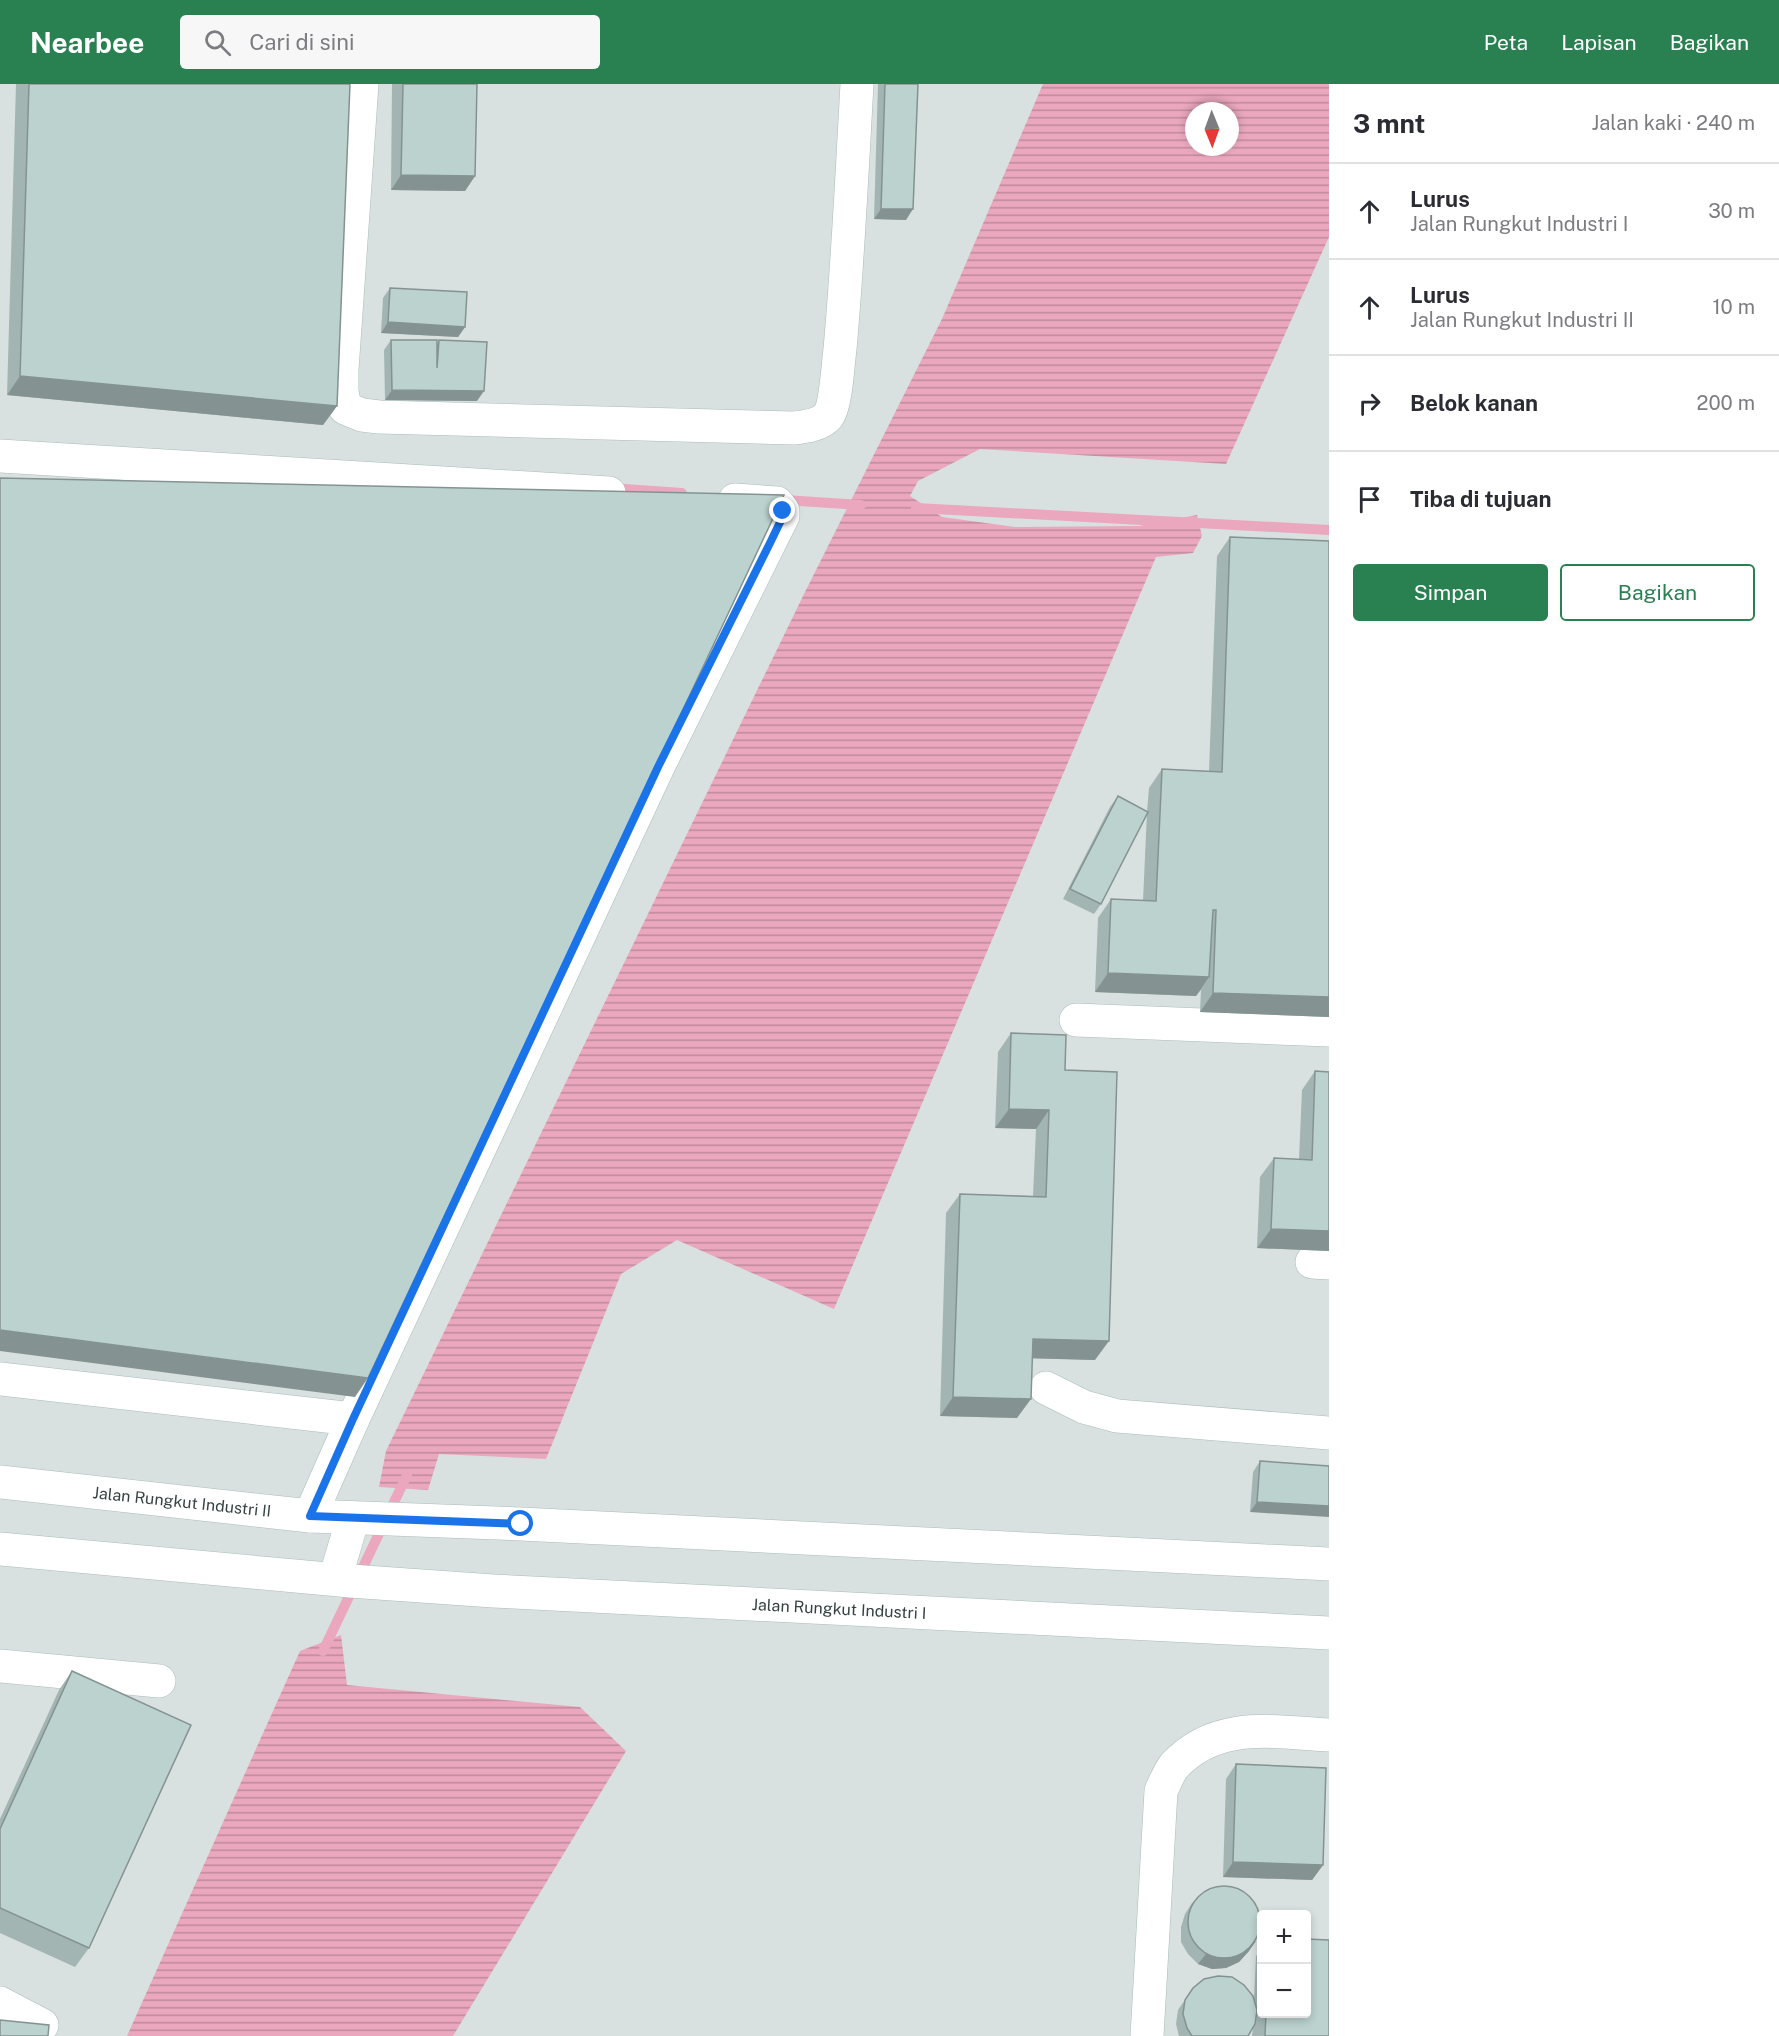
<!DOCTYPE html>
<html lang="id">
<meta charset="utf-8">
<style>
body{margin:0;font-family:"Public Sans",sans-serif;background:#f7f7f7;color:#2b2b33}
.controls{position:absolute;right:18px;bottom:18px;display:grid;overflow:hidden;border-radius:6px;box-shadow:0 3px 9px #0003}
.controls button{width:54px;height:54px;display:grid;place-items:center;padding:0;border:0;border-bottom:2px solid #e1e1e2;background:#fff;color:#2b2b33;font:30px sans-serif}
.compass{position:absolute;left:1185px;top:18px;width:54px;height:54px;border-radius:50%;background:#fff;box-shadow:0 3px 9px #0003;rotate:179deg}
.stop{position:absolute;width:18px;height:18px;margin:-14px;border:4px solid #1a73e8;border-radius:50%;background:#fff}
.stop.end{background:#1a73e8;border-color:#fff;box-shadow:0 2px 6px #0008}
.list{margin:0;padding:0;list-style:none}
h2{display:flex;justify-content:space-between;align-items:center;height:78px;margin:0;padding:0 24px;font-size:26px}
h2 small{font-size:20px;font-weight:400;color:#7c7c81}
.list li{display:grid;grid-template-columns:39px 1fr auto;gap:18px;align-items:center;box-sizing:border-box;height:96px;padding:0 24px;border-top:2px solid #e1e1e2}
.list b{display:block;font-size:22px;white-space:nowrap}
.list p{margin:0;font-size:20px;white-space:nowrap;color:#7c7c81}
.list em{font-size:20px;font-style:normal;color:#7c7c81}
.actions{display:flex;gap:12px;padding:18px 24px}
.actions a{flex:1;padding:14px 0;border:2px solid #298051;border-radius:6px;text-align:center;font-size:21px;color:#298051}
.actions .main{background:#298051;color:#fff}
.icon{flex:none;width:33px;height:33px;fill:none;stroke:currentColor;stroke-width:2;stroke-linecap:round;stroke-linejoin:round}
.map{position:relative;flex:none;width:1329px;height:1952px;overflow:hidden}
header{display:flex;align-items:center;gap:36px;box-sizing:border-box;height:84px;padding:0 30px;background:#298051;color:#fff}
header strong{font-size:28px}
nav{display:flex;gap:33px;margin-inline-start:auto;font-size:21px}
.search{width:420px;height:54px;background:#f7f7f7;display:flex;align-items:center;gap:15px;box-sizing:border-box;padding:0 21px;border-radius:6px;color:#7c7c81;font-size:22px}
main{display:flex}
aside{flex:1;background:#fff}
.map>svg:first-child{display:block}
.industrial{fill:#d8e1df;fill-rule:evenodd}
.water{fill:url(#water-rules);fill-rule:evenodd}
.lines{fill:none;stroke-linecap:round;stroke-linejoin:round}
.stream{stroke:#eaa7bd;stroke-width:10}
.minor-casing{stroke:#a9bcba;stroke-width:34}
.minor{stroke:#fff;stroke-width:33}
.wall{fill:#a2b5b2}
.shaded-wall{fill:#849391}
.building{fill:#bcd2cf;stroke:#849391;stroke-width:1.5}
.route{stroke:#1a73e8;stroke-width:8}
.labels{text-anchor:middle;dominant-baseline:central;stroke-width:4.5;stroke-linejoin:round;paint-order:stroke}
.street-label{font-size:16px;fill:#364342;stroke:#fff}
</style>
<header>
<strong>Nearbee</strong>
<div class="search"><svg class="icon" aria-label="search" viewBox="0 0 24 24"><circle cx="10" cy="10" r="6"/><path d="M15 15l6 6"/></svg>Cari di sini</div>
<nav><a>Peta</a><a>Lapisan</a><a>Bagikan</a></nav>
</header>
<main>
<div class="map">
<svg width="1329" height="1952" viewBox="0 0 1329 1952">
<defs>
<pattern id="water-rules" width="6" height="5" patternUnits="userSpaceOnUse" patternTransform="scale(1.5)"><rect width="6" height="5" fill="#eaa7bd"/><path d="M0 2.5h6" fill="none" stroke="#be8a9b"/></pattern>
</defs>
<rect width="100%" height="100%" fill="#e6f1f1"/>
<path class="industrial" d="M0,0H1329V1952H0ZM1194,27H1230V63H1194ZM1262,1830H1306V1930H1262Z"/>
<g class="water">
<path d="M1043,0H1329V153L1226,380L980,365L918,397L910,412L942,433L1015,443L1139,442L1197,431L1202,452L1193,469L1156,473L834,1225L677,1156L621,1190L546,1375L439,1370L428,1406L379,1403L386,1367L806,506L942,235ZM1194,27H1230V63H1194Z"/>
<polygon points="341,1551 347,1601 580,1623 626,1667 453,1952 127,1952 300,1567"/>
</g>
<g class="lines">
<g class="stream">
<polyline points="610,404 682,409"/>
<polyline points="784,416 861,421"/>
<polyline points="916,424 1329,446"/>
<polyline points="323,1567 407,1391"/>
</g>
<g class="minor-casing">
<g id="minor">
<path d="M362,0L342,286V307L345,324L362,331L379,333L794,344C805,343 820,341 828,332C836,322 838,279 840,265C848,177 852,88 857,0"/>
<polyline points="0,372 609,409"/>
<polyline points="1076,936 1329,946"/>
<polyline points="1312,1178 1329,1179"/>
<polyline points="0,1295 353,1335 310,1432"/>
<polyline points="1046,1304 1084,1323 1117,1332 1329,1349"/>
<polyline points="353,1335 658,683 783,432 783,427 777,419 735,416"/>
<polyline points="0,1398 310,1432 521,1440 1329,1480"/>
<polyline points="0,1465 350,1497 493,1507 1329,1549"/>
<polyline points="335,1495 353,1434"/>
<polyline points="0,1582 159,1597"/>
<polyline points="0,1919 42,1941"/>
<path d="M1147,1952L1161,1707C1165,1699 1169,1688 1174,1682C1216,1636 1274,1648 1329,1651"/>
</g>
</g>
<use href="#minor" class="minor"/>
</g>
<g class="wall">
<polygon points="16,0 350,0 337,322 323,341 7,311"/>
<polygon points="392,0 477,0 475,92 465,107 391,106"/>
<polygon points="878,0 918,0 906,136 874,135"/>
<polygon points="390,204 465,243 458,253 381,249 383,214"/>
<polygon points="391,256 437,260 439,256 477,317 385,316 384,266"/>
<polygon points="1230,453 1329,457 1329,933 1200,928 1201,906 1196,912 1095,908 1098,834 1111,815 1143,817 1147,728 1101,820 1094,830 1063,815 1110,723 1118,712 1147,728 1149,704 1162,685 1209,687 1217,472"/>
<polygon points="1011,949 1065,986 1095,1276 1032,1274 1017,1334 940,1332 946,1129 960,1110 1033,1112 1036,1045 995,1044 998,968"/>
<polygon points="1315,987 1329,1167 1257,1164 1260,1093 1274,1074 1299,1075 1302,1006"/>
<polygon points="1260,1377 1329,1382 1250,1428 1253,1388"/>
<polygon points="72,1587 89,1864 75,1883 0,1849 0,1735 59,1606"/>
<polygon points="1236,1680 1323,1781 1312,1796 1223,1793 1226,1695"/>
<polygon points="1192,1819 1249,1867 1239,1878 1226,1884 1212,1885 1198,1880 1188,1870 1181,1858 1181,1843 1185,1830"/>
<polygon points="1262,1865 1262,1929 1306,1929 1329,1952 1252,1952 1253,1944 1248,1952 1179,1952 1176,1940 1178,1926 1193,1904 1254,1916 1256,1872"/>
</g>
<g class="shaded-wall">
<polygon points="401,91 475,92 465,107 391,106"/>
<polygon points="881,125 913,125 906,136 874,135"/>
<polygon points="388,238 465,243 458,253 381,249"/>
<polygon points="20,292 337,322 323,341 7,311"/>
<polygon points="392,306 484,307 477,317 385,316"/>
<polygon points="1108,889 1209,893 1196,912 1095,908"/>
<polygon points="1213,909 1329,913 1329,933 1200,928"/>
<polygon points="1009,1025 1049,1026 1036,1045 995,1044"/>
<polygon points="1271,1145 1329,1147 1329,1167 1257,1164"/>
<polygon points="0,1246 368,1294 355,1313 0,1267"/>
<polygon points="1033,1255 1109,1257 1095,1276 1019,1274"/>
<polygon points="953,1313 1031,1315 1017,1334 940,1332"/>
<polygon points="1257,1418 1329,1422 1329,1433 1250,1428"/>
<polygon points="1233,1778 1323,1781 1312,1796 1223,1793"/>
<polygon points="1256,1857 1249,1867 1239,1878 1226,1884 1212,1885 1198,1880 1206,1870"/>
</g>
<g class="building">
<polygon points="29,0 350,0 337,322 20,292"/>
<polygon points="403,0 477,0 475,92 401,91"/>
<polygon points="885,0 918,0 913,125 881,125"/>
<polygon points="390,204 467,208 465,243 388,238"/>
<polygon points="391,256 437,256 437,284 439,256 487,258 484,307 392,306"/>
<polygon points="0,394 784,411 368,1294 0,1246"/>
<polygon points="1230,453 1329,457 1329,913 1213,909 1216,826 1213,826 1209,893 1108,889 1111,815 1156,817 1162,685 1222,688"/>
<polygon points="1118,712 1148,728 1101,820 1070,805"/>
<polygon points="1011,949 1066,951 1065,986 1117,988 1109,1257 1033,1255 1031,1315 953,1313 960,1110 1046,1113 1049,1026 1009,1025"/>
<polygon points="1315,987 1329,988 1329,1147 1271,1145 1274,1074 1312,1076"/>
<polygon points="1260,1377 1329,1382 1329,1422 1257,1418"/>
<polygon points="72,1587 191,1641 89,1864 0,1824 0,1745"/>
<polygon points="1236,1680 1326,1684 1323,1781 1233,1778"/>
<circle cx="1224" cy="1838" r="36"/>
<polygon points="1306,1855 1329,1856 1329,1952 1265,1952 1266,1929 1306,1929"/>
<polygon points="1218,1892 1232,1893 1244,1901 1253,1912 1257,1926 1255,1940 1248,1952 1192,1952 1187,1944 1183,1930 1185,1916 1193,1904 1204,1895"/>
<polygon points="0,1936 49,1941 48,1952 0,1952"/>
</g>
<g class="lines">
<polyline class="route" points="521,1440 310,1432 353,1335 658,683 771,457 783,432 783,427"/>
</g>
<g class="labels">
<g class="street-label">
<text transform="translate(182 1418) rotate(6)">Jalan Rungkut Industri II</text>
<text transform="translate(839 1525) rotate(3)">Jalan Rungkut Industri I</text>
</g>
</g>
</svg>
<div class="controls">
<button>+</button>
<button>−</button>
</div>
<svg class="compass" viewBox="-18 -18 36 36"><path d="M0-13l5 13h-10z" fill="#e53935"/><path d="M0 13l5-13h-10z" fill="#7c7c81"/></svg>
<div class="stop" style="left:521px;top:1440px"></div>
<div class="stop end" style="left:783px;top:427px"></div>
</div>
<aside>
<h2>3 mnt<small>Jalan kaki · 240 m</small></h2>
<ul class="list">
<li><svg class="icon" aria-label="ahead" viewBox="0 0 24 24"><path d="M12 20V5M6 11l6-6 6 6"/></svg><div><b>Lurus</b><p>Jalan Rungkut Industri I</p></div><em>30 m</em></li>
<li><svg class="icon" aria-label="ahead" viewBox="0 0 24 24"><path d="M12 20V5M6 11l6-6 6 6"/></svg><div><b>Lurus</b><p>Jalan Rungkut Industri II</p></div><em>10 m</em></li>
<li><svg class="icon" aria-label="right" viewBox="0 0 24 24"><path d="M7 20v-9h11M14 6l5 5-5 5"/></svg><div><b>Belok kanan</b></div><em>200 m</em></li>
<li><svg class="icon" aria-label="arrive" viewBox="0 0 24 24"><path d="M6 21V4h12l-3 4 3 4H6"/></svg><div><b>Tiba di tujuan</b></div></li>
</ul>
<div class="actions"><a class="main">Simpan</a><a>Bagikan</a></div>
</aside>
</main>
